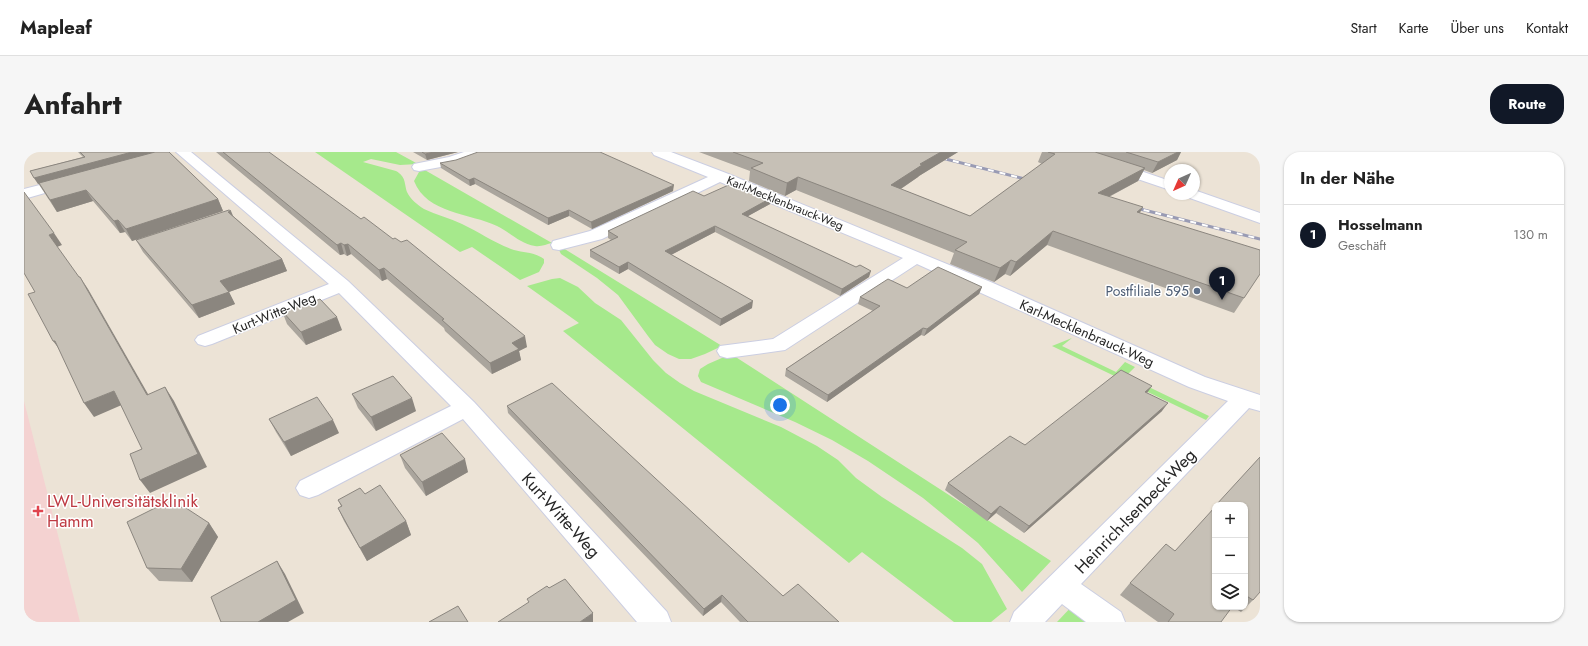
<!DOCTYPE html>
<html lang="de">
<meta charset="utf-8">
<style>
body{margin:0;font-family:Jost,sans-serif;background:#f6f6f6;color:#222}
.controls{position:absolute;right:12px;bottom:12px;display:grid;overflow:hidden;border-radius:8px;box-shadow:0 1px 3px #0004}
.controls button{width:36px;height:36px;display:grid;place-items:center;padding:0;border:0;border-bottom:1px solid #e0e0e0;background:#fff;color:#222;font:20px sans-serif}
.compass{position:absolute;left:1140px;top:12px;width:36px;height:36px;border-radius:50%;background:#fff;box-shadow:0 1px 3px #0004;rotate:225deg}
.you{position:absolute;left:756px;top:253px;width:14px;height:14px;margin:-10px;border:3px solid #fff;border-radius:50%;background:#1a73e8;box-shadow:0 0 0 6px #1a73e833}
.badge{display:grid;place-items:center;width:26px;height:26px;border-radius:50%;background:#111827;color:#fff;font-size:13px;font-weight:700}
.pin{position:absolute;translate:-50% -33px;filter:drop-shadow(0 1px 2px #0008)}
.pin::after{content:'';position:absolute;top:21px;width:14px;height:12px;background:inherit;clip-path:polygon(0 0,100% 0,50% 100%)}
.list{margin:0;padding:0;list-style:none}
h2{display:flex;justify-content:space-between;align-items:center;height:52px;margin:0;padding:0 16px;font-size:17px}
h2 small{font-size:13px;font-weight:400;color:#767676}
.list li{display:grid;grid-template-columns:26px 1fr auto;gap:12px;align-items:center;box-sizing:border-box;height:60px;padding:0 16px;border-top:1px solid #e0e0e0}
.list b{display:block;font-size:15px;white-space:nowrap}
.list p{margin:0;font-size:13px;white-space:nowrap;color:#767676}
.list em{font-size:13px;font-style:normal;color:#767676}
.icon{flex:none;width:22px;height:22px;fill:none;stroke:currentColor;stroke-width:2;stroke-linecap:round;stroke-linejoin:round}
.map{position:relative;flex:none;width:1236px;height:470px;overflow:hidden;border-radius:16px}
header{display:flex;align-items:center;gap:24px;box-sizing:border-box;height:56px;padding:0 20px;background:#fff;border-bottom:1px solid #e0e0e0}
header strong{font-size:19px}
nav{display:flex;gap:22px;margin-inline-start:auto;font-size:14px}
.intro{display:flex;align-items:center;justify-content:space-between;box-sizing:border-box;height:96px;padding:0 24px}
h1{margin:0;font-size:28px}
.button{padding:10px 18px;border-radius:16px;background:#111827;color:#fff;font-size:14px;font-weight:700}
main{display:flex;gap:24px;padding:0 24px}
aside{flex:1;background:#fff;border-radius:16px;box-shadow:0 1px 3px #0004}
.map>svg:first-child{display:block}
.medical{fill:#f4d2d1}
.green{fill:#a6e98c}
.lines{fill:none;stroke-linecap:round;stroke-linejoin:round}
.minor-casing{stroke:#cbcee2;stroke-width:2}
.minor{fill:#fff;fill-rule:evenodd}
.rail-casing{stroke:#999bb4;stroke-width:3}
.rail{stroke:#fff;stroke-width:2;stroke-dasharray:6;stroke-linecap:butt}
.wall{fill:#aaa59d}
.shaded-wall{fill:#8b867f}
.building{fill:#c6c0b6;stroke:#8b867f}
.service-dot{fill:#5c6f8a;stroke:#fff;stroke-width:1.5}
.health-dot{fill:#e0444e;stroke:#fff;stroke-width:1.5}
.labels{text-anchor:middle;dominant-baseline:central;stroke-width:3;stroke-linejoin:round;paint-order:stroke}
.far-street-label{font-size:12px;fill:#272727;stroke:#fff}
.service-label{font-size:14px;fill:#4e5e75;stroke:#fff;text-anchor:end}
.street-label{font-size:14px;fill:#272727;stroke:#fff}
.near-health-label{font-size:17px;fill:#be3a42;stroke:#fff;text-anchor:start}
.near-street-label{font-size:17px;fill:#272727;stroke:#fff}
</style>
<header>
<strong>Mapleaf</strong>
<nav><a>Start</a><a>Karte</a><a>Über uns</a><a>Kontakt</a></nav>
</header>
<div class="intro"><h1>Anfahrt</h1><a class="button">Route</a></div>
<main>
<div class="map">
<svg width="1236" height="470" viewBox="0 0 1236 470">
<rect width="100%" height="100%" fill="#ece3d6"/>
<polygon class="medical" points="0,249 56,470 0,470"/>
<g class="green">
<path d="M291,0H372L394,12L376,13L347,7L339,10L372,19C382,25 380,30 383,40C386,47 394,53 400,57C412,63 426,66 438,72C455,80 472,92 490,98C501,101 510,100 520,107V111L515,120L496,128L448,95L436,100Z"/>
<path d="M399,17L528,91C523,92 517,95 511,94C496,92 486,80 473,74C446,61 403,62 390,29L395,20Z"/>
<polygon points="539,96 698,194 681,202 667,207 655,207 644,202 631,193 624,184 594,143 573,126 537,102 535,98"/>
<polygon points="536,126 554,135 571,151 597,168 629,208 642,221 656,231 670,239 757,275 793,294 814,308 832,326 858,345 938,396 958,412 983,457 967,470 930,470 838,400 825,411 539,179 555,171 503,134 528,127"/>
<polygon points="1048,186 1038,194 1092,220 1101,210 1111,215 1102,224 1185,264 1182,268 1028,194"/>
<polygon points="707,202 1027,409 998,440 954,391 899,346 844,309 808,288 771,270 677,230 674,224 676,217 684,212"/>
<polygon points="1051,451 1077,470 1033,470"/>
</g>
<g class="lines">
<g class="minor-casing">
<g id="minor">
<polygon points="152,0 167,0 324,129 450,250 643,460 647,470 613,470 439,267 294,343 285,346 276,343 272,336 276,329 427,254 315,141 188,192 181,194 174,192 171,188 174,184 305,132"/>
<polygon points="440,0 460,0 458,3 433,12 395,19 390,18 388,15 390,12 425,5"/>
<polygon points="628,0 647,0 702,21 969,131 1181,225 1236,243 1236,259 1225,256 1057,432 1097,460 1101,470 1062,470 1038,452 1021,470 986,470 990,460 1204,249 1165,235 893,112 761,198 703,206 696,204 693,199 696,194 749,187 879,106 696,30 578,87 535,98 529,97 527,93 529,89 566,79 684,25 630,3"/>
<polygon points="1041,0 1061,0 1146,29 1146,38 1043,3"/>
<polygon points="47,25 52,26 54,29 52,32 0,47 0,37"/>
<polygon points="1170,38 1236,61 1236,71 1163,45 1160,42 1170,42"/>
</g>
</g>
<use href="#minor" class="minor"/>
<g class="rail-casing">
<g id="rail">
<polyline points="894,0 1009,29"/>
<polyline points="1108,55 1236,87"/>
</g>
</g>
<use href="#rail" class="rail"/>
</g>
<g class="wall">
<polygon points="54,0 145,0 194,47 199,59 108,89 101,80 96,81 69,49 33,60 6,19 59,5"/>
<polygon points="192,0 245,0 503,195 495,199 497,208 468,222 421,179 420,176 363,127 358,129 327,102 323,104 320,102 316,103"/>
<polygon points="389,0 434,0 403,8"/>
<polygon points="675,0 934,0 895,24 894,25 877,37 946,64 1018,12 1014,10 1018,0 1157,0 1153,8 1128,21 1120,18 1114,29 1085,45 1116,61 1220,146 1210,161 1023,93 986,124 981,122 970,130 926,112 930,101 772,38 761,44 725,29 726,19"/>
<polygon points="416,11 649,39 568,77 545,64 524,73 451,32 446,34 417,16"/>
<polygon points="680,44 746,52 724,64 845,125 816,144 691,80 647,103 728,156 696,174 604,117 595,122 566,105 566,98 587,88 584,86 584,79"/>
<polygon points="209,64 258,107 263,119 205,140 211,152 175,166 119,100 112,88"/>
<polygon points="958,135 955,142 900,184 897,183 803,250 761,224 762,217 849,159 834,152 836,145 883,136"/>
<polygon points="258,159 318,178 282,193 263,172"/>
<polygon points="1123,241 1138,259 1000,381 972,361 963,369 921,338 924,331 1001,293"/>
<polygon points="328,242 392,259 352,279 334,256"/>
<polygon points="483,254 759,444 815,470 716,470 697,450 679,464 484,261"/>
<polygon points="245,267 315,281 267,304 252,280"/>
<polygon points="376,303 444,320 402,344 381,316"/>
<polygon points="341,342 382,369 387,383 343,409 320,369 314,356 317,354 314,348"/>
<polygon points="1221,353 1229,448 1217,460 1209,455 1221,455"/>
<polygon points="185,371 194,385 168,430 135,429 123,416"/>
<polygon points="1151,399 1197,470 1134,470 1096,443 1106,431"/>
</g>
<g class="shaded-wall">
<polygon points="108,0 133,0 14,32 10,26"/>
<polygon points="410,0 434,0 403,8 401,2"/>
<polygon points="917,0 934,0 895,24 894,25 863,46 867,33 896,12"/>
<polygon points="1154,0 1157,0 1153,8 1128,21 1134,10"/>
<polygon points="1121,16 1114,29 1067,54 1074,41"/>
<polygon points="774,25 772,38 761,44 763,31"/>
<polygon points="450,26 451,32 446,34 445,28"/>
<polygon points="650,33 649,39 568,77 567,70"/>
<polygon points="62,38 69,49 33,60 26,48"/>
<polygon points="747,46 746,52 717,68 718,62"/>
<polygon points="194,47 199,59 108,89 102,77"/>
<polygon points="1119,55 1112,68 1113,60"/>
<polygon points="545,58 545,64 524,73 524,66"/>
<polygon points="207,59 212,71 204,60"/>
<polygon points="94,68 101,80 96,81 90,69"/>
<polygon points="691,74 691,80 641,106 641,99"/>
<polygon points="1029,79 1023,93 986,124 992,110"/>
<polygon points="30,81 38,93 33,95 25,83"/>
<polygon points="317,91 320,102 316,103 313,93"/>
<polygon points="324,92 327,102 323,104 320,93"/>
<polygon points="258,107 263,119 205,140 211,152 175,166 168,153 196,129"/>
<polygon points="987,108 981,122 970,130 976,116"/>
<polygon points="604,110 604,117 595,122 595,115"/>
<polygon points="360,116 363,127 358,129 355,118"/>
<polygon points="847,119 845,125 816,144 818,137"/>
<polygon points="56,125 64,137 132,256 123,243"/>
<polygon points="958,135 955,142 900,184 903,177"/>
<polygon points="729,149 728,156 696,174 697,167"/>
<polygon points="313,165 318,178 282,193 277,180"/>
<polygon points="899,176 897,183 803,250 804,243"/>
<polygon points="501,184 503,195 495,199 497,208 468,222 466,211 488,191"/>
<polygon points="29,189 31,189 39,202"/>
<polygon points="1128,234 1123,241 1121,240"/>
<polygon points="141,235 150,249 183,315 126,341 116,328"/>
<polygon points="90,239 100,252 70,265 60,251"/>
<polygon points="388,246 392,259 352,279 347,265"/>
<polygon points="1144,251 1138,259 1000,381 1005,374"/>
<polygon points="309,268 315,281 267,304 260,290"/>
<polygon points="441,307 444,320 402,344 398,330"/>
<polygon points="976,354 972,361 963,369 967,362"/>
<polygon points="382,369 387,383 343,409 336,396"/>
<polygon points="185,371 194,385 168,430 157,417"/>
<polygon points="253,409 261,422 280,461 264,470 234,470"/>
<polygon points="698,443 697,450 679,464 680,457"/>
<polygon points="569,461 569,470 556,470"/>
</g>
<g class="building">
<polygon points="56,0 108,0 10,26 6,19 61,5"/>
<polygon points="131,0 145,0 194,47 102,77 94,68 90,69 62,38 26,48 15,31"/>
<polygon points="199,0 245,0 337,67 340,65 369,87 371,86 377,90 383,88 501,184 488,191 495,197 466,211 418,168 420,167 360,116 355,118 324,92 320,93 317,91 313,93"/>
<polygon points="398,0 410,0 401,2"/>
<polygon points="454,0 576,0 650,33 567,70 545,58 524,66 450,26 445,28 416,11 432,8"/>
<polygon points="709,0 917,0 896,12 898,13 867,33 946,64 1031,2 1024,0 1071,0 1121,16 1074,41 1119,55 1113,60 1236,98 1236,122 1220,146 1029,79 992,110 987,108 976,116 931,98 943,90 774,25 763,31 727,16 739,11"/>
<polygon points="1102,0 1154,0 1134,10"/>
<polygon points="709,31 747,46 718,62 832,115 836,113 847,119 818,137 691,74 641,99 729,149 697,167 604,110 595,115 566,98 594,85 584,79 669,39 680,44"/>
<polygon points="0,40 30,81 25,83 55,125 56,125 123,243 141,235 174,302 116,328 106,302 118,297 90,239 60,251 31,189 29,189 4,142 11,140 0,121"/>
<polygon points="205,58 207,59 204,60 258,107 196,129 205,140 168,153 112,88"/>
<polygon points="914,115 958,135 903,177 899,176 804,243 762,217 856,154 836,145 864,127 883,136"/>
<polygon points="296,147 313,165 277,180 258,159 275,152 284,152"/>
<polygon points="1097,218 1128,234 1121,240 1144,251 1005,374 976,354 967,362 924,331 986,284 1001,293"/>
<polygon points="369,224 388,246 347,265 328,242"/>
<polygon points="528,231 759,444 774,432 815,470 724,470 698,443 680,457 483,254"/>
<polygon points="293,245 309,268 260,290 245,267"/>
<polygon points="418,281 441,307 398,330 376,303"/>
<polygon points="1236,305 1236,440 1229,448 1221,443 1221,353 1192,353"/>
<polygon points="356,333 382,369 336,396 314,356 318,354 314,348 336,336 341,342"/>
<polygon points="139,352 162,356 185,371 157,417 123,416 103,370"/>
<polygon points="1191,355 1191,455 1208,455 1197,470 1144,470 1150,462 1106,431 1142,392 1151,399"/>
<polygon points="253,409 272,448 234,470 197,470 187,445"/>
<polygon points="541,427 569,461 556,470 474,470 505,450 503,447 523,434 525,436"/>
<polygon points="434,454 444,470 405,470"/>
</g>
<circle class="service-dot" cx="1173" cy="139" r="4"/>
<path class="health-dot" d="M12 353h4v4h4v4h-4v4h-4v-4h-4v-4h4z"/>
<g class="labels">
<g class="far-street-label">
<text transform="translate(761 51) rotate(22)">Karl-Mecklenbrauck-Weg</text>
</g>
<g class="service-label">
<text x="1165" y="139">Postfiliale 595</text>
</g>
<g class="street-label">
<text transform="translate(250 161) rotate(-22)">Kurt-Witte-Weg</text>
<text transform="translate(1063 181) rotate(24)">Karl-Mecklenbrauck-Weg</text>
</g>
<g class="near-health-label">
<text x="23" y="349">LWL-Universitätsklinik<tspan x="23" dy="20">Hamm</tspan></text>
</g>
<g class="near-street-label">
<text transform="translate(1111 359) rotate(-46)">Heinrich-Isenbeck-Weg</text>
<text transform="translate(537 363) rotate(48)">Kurt-Witte-Weg</text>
</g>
</g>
</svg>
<div class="controls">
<button>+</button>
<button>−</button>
<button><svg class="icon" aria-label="layers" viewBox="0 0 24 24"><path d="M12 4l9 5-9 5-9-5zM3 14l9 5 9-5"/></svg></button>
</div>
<svg class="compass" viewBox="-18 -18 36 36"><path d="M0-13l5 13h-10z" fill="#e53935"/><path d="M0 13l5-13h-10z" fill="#767676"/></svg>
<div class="you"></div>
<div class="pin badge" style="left:1198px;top:148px">1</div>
</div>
<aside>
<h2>In der Nähe<small></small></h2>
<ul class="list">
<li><span class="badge">1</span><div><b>Hosselmann</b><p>Geschäft</p></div><em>130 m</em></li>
</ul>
</aside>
</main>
